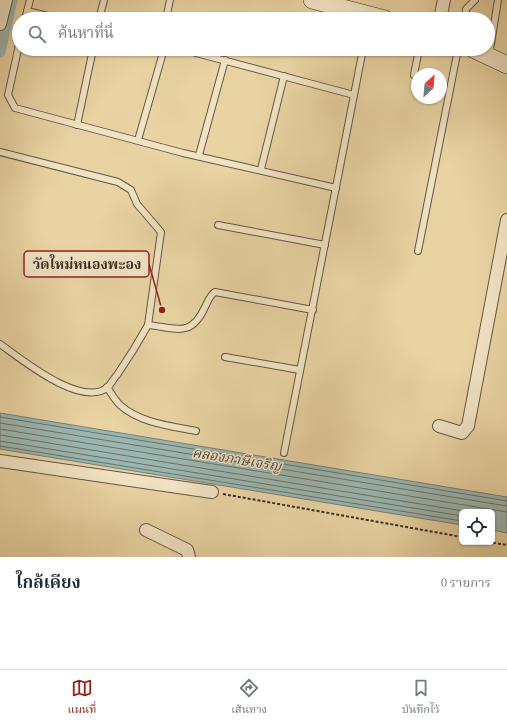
<!DOCTYPE html>
<html lang="th">
<meta charset="utf-8">
<style>
body{margin:0;font-family:"EB Garamond","Noto Serif Thai",serif;background:#f6f6f7;color:#1f2937}
.controls{position:absolute;right:12px;bottom:12px;display:grid;overflow:hidden;border-radius:6px;box-shadow:0 1px 3px #0004}
.controls button{width:36px;height:36px;display:grid;place-items:center;padding:0;border:0;border-bottom:1px solid #e0e1e3;background:#fff;color:#1f2937;font:20px sans-serif}
.compass{position:absolute;left:411px;top:68px;width:36px;height:36px;border-radius:50%;background:#fff;box-shadow:0 1px 3px #0004;rotate:26deg}
.list{margin:0;padding:0;list-style:none}
h2{display:flex;justify-content:space-between;align-items:center;height:52px;margin:0;padding:0 16px;font-size:17px}
h2 small{font-size:13px;font-weight:400;color:#747a83}
.icon{flex:none;width:22px;height:22px;fill:none;stroke:currentColor;stroke-width:2;stroke-linecap:round;stroke-linejoin:round}
.map{position:relative;flex:none;width:507px;height:557px;overflow:hidden}
.search{position:absolute;background:#fff;box-shadow:0 1px 3px #0004;left:12px;right:12px;top:12px;height:44px;display:flex;align-items:center;gap:10px;box-sizing:border-box;padding:0 14px;border-radius:22px;color:#747a83;font-size:15px}
.sheet{height:112px;background:#fff}
nav{display:flex;justify-content:space-around;align-items:center;box-sizing:border-box;height:56px;border-top:1px solid #e0e1e3;background:#fff;font-size:11px;color:#747a83}
nav a{display:grid;justify-items:center;gap:2px}
nav .on{color:#8f2418}
.map>svg:first-child{display:block}
.water{fill:#9bb6b0;stroke:#738078}
.lines{fill:none;stroke-linecap:round;stroke-linejoin:round}
.shore{stroke:#69726a;stroke-width:1}
.canal{stroke:#9bb6b0;stroke-width:11}
.lane-casing{stroke:#645744;stroke-width:8}
.street-casing{stroke:#645744;stroke-width:14}
.secondary-casing{stroke:#372e25;stroke-width:18}
.path{stroke:#372e25;stroke-width:2;stroke-dasharray:3 2;stroke-linecap:butt}
.lane{stroke:#f1e2c3;stroke-width:6}
.street{stroke:#f1e2c3;stroke-width:12}
.secondary{stroke:#f1e2c3;stroke-width:17}
.labels{text-anchor:middle;dominant-baseline:central;stroke-width:3;stroke-linejoin:round;paint-order:stroke}
.water-label{font-size:14px;font-style:italic;fill:#4b4941;stroke:#f1e2c3}
.leader{fill:none;stroke:#8f2418;stroke-width:1.5}
.callout-dot{fill:#8f2418;stroke:#f1e2c3;stroke-width:1.5}
.callout{fill:#f1e2c3;stroke:#8f2418;stroke-width:1.5}
.callout-label{font-size:14px;text-anchor:middle;font-weight:bold;fill:#372e25}
</style>
<div class="map">
<svg width="507" height="557" viewBox="0 0 507 557">
<rect width="100%" height="100%" fill="#e9d3a3"/>
<filter id="stains"><feTurbulence type="fractalNoise" baseFrequency=".005" numOctaves="4"/><feColorMatrix values="0 0 0 0 .2 0 0 0 0 .09 0 0 0 0 .02 0 0 0 .5 -.17"/></filter>
<radialGradient id="worn" r=".72"><stop offset=".6" stop-color="#630" stop-opacity="0"/><stop offset="1" stop-color="#630" stop-opacity=".3"/></radialGradient>
<polygon class="water" points="0,413 507,497 507,533 492,530 492,512 462,512 462,525 0,449"/>
<g class="lines">
<g class="shore">
<polyline points="0,417 507,501"/>
<polyline points="0,423 507,506"/>
<polyline points="0,429 507,512"/>
<polyline points="0,435 469,512"/>
<polyline points="0,441 462,516"/>
<polyline points="0,446 462,521"/>
</g>
<polyline class="canal" points="0,52 12,0"/>
<g class="lane-casing">
<g id="lane">
<polyline points="27,11 60,19"/>
<polyline points="25,19 30,0"/>
<polyline points="99,19 104,0"/>
<polyline points="166,19 170,0"/>
<polyline points="465,19 466,9 475,0"/>
<polyline points="19,45 8,95 15,108 183,153 336,188"/>
<polyline points="181,49 354,95"/>
<polyline points="489,56 498,0"/>
<polyline points="414,75 419,49"/>
<polyline points="77,125 93,49"/>
<polyline points="138,140 164,49"/>
<polyline points="0,152 118,182 131,190 137,204 161,232 148,325"/>
<polyline points="199,155 225,60"/>
<polyline points="261,169 284,76"/>
<polyline points="218,225 325,245"/>
<polyline points="418,251 458,49"/>
<path d="M0,344C21,359 82,409 108,387C111,384 114,378 117,375C128,359 138,343 148,325C176,328 191,338 205,307C208,301 210,295 215,292L313,310"/>
<polyline points="225,357 300,370"/>
<path d="M107,387C111,393 115,400 120,405C140,423 171,426 196,431"/>
<polyline points="284,453 363,49"/>
</g>
</g>
<g class="street-casing">
<g id="street">
<polyline points="440,19 444,0"/>
<polyline points="0,24 6,0"/>
<polyline points="439,426 462,433 468,426 507,220"/>
<polyline points="0,461 212,492"/>
<polyline points="146,530 187,550 189,557"/>
</g>
</g>
<g class="secondary-casing">
<g id="secondary">
<polyline points="312,0 385,19"/>
<polyline points="473,49 507,65"/>
</g>
</g>
<g class="path">
<polyline points="223,494 462,537"/>
<polyline points="488,542 507,545"/>
</g>
<use href="#lane" class="lane"/>
<use href="#street" class="street"/>
<use href="#secondary" class="secondary"/>
</g>
<g class="labels">
<g class="water-label">
<text transform="translate(237 459) rotate(9)">คลองภาษีเจริญ</text>
</g>
</g>
<path class="leader" d="M162 310L149 264"/>
<circle class="callout-dot" cx="162" cy="310" r="4"/>
<rect class="callout" x="24" y="251" width="125" height="26" rx="4"/>
<g class="callout-label">
<text x="87" y="269">วัดใหม่หนองพะอง</text>
</g>
<rect width="100%" height="100%" filter="url(#stains)"/>
<rect width="100%" height="100%" fill="url(#worn)"/>
</svg>
<div class="controls">
<button><svg class="icon" aria-label="locate" viewBox="0 0 24 24"><circle cx="12" cy="12" r="6"/><path d="M12 2v4M12 18v4M2 12h4M18 12h4"/></svg></button>
</div>
<svg class="compass" viewBox="-18 -18 36 36"><path d="M0-13l5 13h-10z" fill="#e53935"/><path d="M0 13l5-13h-10z" fill="#747a83"/></svg>
<div class="search"><svg class="icon" aria-label="search" viewBox="0 0 24 24"><circle cx="10" cy="10" r="6"/><path d="M15 15l6 6"/></svg>ค้นหาที่นี่</div>
</div>
<section class="sheet">
<h2>ใกล้เคียง<small>0 รายการ</small></h2>
<ul class="list">
</ul>
</section>
<nav>
<a class="on"><svg class="icon" aria-label="map" viewBox="0 0 24 24"><path d="M3 6l6-2 6 2 6-2v14l-6 2-6-2-6 2zM9 4v14M15 6v14"/></svg>แผนที่</a>
<a><svg class="icon" aria-label="directions" viewBox="0 0 24 24"><path d="M12 3l9 9-9 9-9-9zM9 14v-3h6M13 9l2 2-2 2"/></svg>เส้นทาง</a>
<a><svg class="icon" aria-label="saved" viewBox="0 0 24 24"><path d="M7 4h10v16l-5-4-5 4z"/></svg>บันทึกไว้</a>
</nav>
